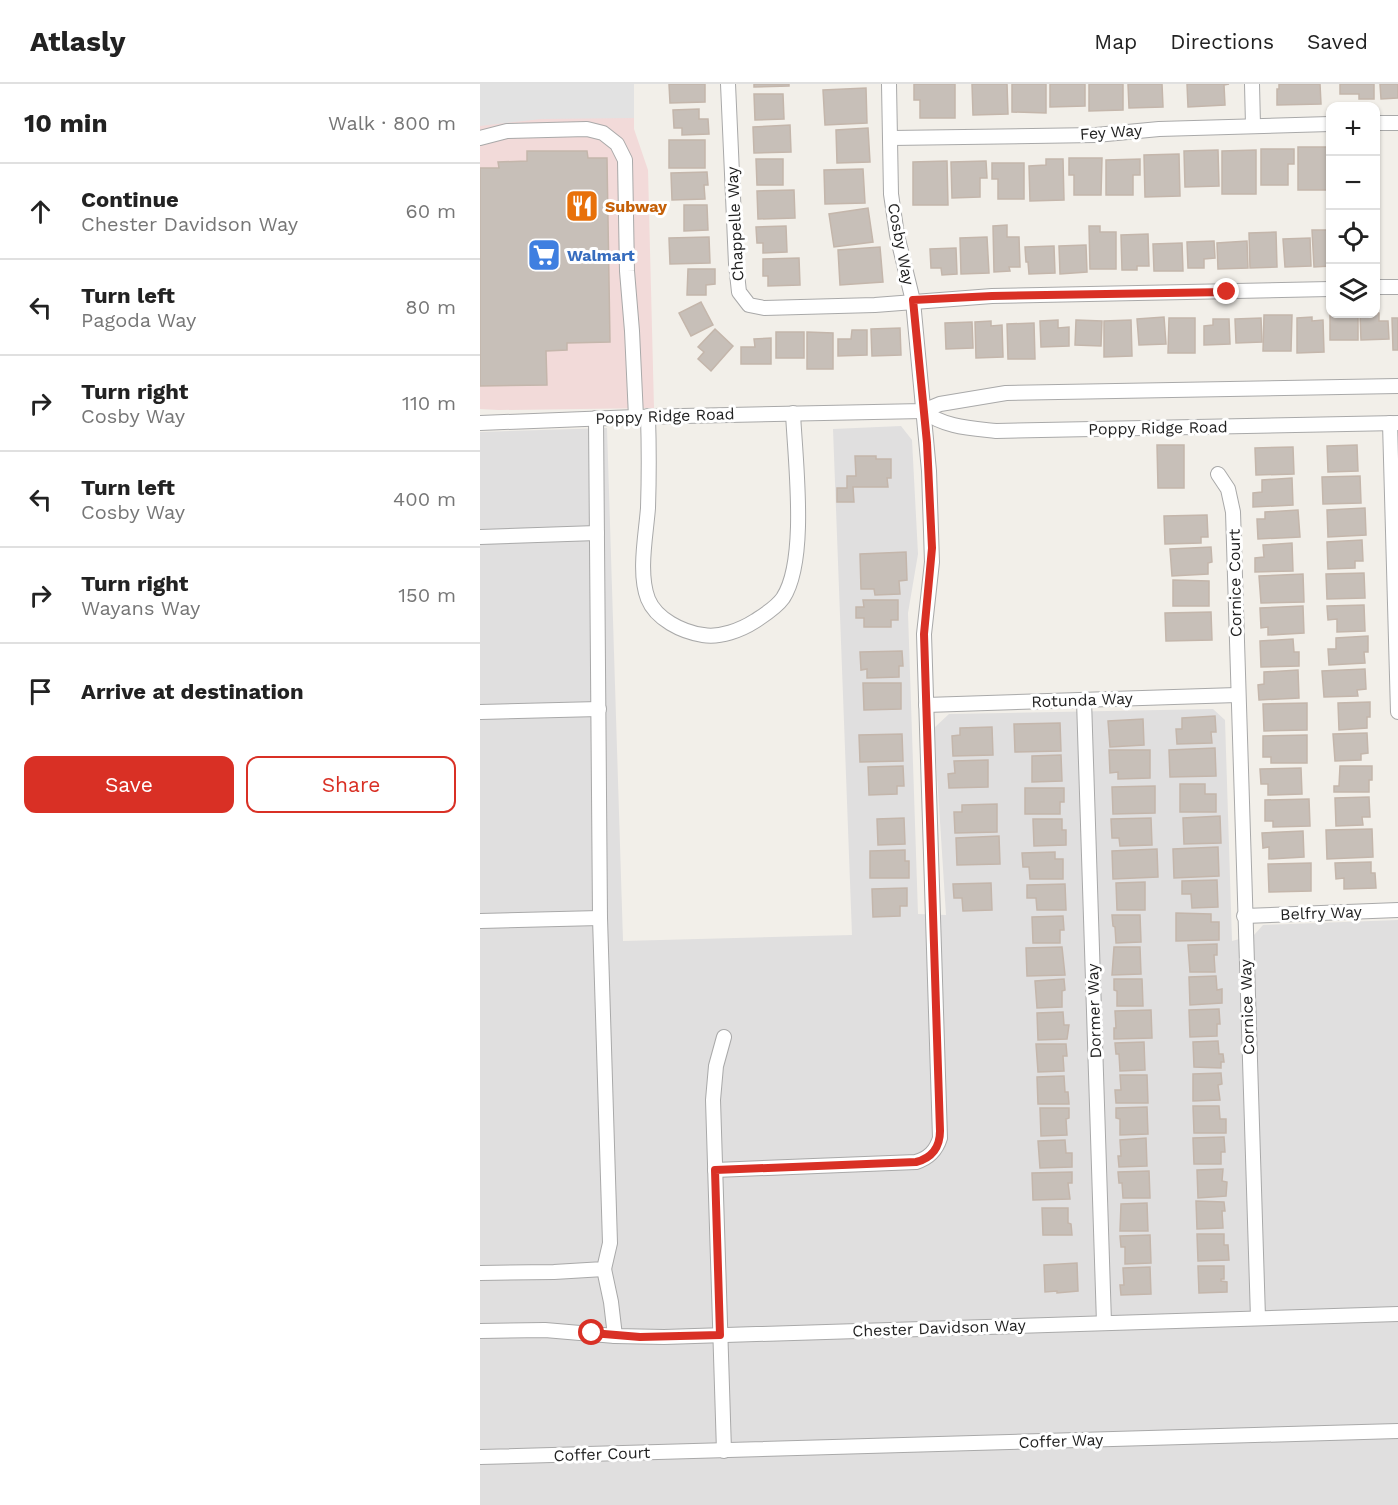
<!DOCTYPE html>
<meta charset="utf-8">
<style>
body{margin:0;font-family:"Work Sans",sans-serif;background:#f6f6f6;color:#222}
.controls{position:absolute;right:18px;top:18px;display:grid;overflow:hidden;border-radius:12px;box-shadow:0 2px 4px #0004}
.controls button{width:54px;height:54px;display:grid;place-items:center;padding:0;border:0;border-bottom:2px solid #e0e0e0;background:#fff;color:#222;font:30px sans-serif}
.stop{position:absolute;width:18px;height:18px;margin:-14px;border:4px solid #d93025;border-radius:50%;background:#fff}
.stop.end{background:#d93025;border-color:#fff;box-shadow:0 2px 6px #0008}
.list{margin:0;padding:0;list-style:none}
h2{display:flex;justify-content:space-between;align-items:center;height:78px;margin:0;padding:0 24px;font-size:26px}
h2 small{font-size:20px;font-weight:400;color:#767676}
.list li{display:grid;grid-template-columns:39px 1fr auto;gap:18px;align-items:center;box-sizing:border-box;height:96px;padding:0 24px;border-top:2px solid #e0e0e0}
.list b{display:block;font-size:22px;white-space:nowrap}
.list p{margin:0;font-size:20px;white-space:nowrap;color:#767676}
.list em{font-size:20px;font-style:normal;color:#767676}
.actions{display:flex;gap:12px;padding:18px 24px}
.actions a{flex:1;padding:14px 0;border:2px solid #d93025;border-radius:12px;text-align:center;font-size:21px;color:#d93025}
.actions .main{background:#d93025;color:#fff}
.icon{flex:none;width:33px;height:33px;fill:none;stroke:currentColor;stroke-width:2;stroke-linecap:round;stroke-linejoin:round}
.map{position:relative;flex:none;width:918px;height:1421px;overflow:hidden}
header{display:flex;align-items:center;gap:36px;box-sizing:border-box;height:84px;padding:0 30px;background:#fff;border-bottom:2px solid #e0e0e0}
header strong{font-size:28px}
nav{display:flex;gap:33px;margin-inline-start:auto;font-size:21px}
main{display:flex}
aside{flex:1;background:#fff}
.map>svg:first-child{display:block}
.residential{fill:#e0dfdf}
.commercial{fill:#f2dad9}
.parking{fill:#e2e2e2}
.building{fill:#c7bfb8;stroke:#c4b6ab;stroke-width:1.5}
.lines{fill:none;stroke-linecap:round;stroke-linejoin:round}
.minor-casing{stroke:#a9a9a9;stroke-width:16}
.minor{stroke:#fff;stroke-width:14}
.route{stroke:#d93025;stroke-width:8}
.labels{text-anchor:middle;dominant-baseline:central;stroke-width:6;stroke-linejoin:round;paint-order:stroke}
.street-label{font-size:16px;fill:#222;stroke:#fff}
.food-label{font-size:16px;font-weight:bold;fill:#c56008;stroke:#fff;text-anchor:start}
.shop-label{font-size:16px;font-weight:bold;fill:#366cbe;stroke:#fff;text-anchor:start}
</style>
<header>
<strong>Atlasly</strong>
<nav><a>Map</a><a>Directions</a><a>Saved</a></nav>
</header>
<main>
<aside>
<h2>10 min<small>Walk · 800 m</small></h2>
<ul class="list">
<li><svg class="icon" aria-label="ahead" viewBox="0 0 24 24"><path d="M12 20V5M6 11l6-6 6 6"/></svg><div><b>Continue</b><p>Chester Davidson Way</p></div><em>60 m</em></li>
<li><svg class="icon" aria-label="left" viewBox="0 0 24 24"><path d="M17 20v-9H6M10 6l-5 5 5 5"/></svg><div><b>Turn left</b><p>Pagoda Way</p></div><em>80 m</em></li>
<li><svg class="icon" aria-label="right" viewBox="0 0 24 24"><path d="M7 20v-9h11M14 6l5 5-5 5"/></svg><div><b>Turn right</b><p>Cosby Way</p></div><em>110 m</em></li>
<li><svg class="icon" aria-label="left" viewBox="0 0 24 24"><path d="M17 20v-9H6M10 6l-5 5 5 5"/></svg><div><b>Turn left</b><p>Cosby Way</p></div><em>400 m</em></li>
<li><svg class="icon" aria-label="right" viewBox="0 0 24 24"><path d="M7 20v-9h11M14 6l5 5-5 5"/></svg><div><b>Turn right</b><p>Wayans Way</p></div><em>150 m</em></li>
<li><svg class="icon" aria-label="arrive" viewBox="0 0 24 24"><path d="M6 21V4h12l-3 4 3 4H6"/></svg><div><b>Arrive at destination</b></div></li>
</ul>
<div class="actions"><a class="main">Save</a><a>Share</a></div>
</aside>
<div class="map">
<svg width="918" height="1421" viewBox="0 0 918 1421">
<rect width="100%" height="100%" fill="#f2efe9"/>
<polygon class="residential" points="421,342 432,356 438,470 428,529 438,830 466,831 454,644 469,630 733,625 745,636 752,857 774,851 783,841 918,836 918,1421 0,1421 0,348 127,344 143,857 372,851 353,345"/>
<polygon class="commercial" points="0,0 154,0 154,45 168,86 174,324 19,326 0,325"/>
<polygon class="parking" points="0,0 154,0 154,34 61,35 0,42"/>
<g class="building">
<polygon points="189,0 225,0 225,18 190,19"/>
<polygon points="274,0 309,0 309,2 274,3"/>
<polygon points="434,0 475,0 475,34 440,34 440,16 434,16"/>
<polygon points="492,0 527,0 528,30 493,31"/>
<polygon points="532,0 566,0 566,29 532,28"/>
<polygon points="570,0 605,0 605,22 570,23"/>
<polygon points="609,0 643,0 643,26 609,27"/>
<polygon points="648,0 682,0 683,23 649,24"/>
<polygon points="707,0 749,0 744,1 745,21 708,23"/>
<polygon points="799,0 840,0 841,20 797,21 797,5 799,5"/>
<polygon points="860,0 894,0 894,15 879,15 879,10 860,10"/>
<polygon points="900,0 918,0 918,14 901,15"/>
<polygon points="386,4 387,39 345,41 343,6"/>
<polygon points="274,10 303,10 304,35 275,36"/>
<polygon points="219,25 219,35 228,35 229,50 202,51 202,44 194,44 193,26"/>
<polygon points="310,41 311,68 274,69 273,43"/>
<polygon points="388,44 390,78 357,79 356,46"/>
<rect x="189" y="56" width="36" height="28"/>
<rect x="818" y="63" width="32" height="43"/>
<polygon points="781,65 814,65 814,80 808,80 808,101 781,101"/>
<polygon points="738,66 739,102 705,103 704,67"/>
<polygon points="776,66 776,110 742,110 742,67"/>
<polygon points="47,67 107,67 108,74 127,74 130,258 87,259 87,266 66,267 67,301 0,302 0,84 19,84 18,78 47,77"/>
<polygon points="699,70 700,112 665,113 664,71"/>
<polygon points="589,74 622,74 621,111 594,111 594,91 589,91"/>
<polygon points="276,75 303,75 303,101 277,101"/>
<polygon points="566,75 583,75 584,116 550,117 549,82 566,81"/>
<polygon points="660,75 660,91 653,91 653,111 626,111 626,76"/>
<polygon points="467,77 468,121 433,121 433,78"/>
<polygon points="506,77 507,94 500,94 500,113 472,114 471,78"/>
<polygon points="512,79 544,79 544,115 518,115 518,95 512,95"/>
<polygon points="383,85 385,119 345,120 344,86"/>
<polygon points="227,88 228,101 224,101 225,115 192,116 191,89"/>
<polygon points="314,106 315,134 278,135 277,107"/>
<polygon points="204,121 227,121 228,146 204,147"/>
<polygon points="388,124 393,158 354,163 349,130"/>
<polygon points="527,141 527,153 539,153 540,183 529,183 530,187 514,188 513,142"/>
<polygon points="306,142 307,168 283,169 283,159 277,159 276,143"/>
<polygon points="609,142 620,142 620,148 636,148 636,185 610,185"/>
<polygon points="832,146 850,146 850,182 834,183"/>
<polygon points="796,148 797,183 770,184 769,149"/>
<polygon points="668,150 669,182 657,182 657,186 642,186 641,151"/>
<polygon points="229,153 230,179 190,180 189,154"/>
<polygon points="507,153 509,189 481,190 480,154"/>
<polygon points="830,154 831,182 805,183 803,155"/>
<polygon points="734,157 735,174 724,175 724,184 708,184 707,158"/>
<polygon points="767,157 768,184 738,185 737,159"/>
<polygon points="702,159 703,187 674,187 673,160"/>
<polygon points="606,161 607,188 580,190 579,162"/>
<polygon points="574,162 575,189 549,190 548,178 546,178 545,163"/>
<polygon points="400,163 403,198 360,201 358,166"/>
<polygon points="476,164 477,190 462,191 461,184 451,184 450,165"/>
<polygon points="319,174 320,201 288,202 288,192 283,192 283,175"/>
<polygon points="208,185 235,185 235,200 226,201 226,211 207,211"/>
<polygon points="221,218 233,241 211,252 199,229"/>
<polygon points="850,229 878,230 878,256 850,256"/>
<polygon points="899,229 899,237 908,237 909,255 881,256 880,230"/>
<polygon points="784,231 812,231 811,267 783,267"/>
<polygon points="684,233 686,260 659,261 657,235"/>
<polygon points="832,233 832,237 843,236 844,268 817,269 817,234"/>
<polygon points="689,234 715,234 715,269 688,269"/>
<polygon points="781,234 782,258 756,259 755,235"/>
<polygon points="912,234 918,234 918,266 913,266"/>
<polygon points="733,235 749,235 750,260 724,261 724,242 733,241"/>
<polygon points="578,236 578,244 589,243 589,262 561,263 560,237"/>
<polygon points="596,236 622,237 621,262 595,261"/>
<polygon points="651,236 652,272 624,273 624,237"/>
<polygon points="511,237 511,242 522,241 523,273 496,274 495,238"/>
<polygon points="492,238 493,264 466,265 465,239"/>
<polygon points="554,239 555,275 528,275 527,240"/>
<polygon points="420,244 421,271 392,272 391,245"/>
<polygon points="235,245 253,262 231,287 218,275 224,268 218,263"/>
<polygon points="372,246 387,246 387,271 358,272 358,255 371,255"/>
<rect x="296" y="248" width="28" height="26"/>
<polygon points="327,248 353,249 353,285 327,285"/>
<polygon points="291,254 291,280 261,280 261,263 275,263 274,255"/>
<polygon points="677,361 704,361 704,404 678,404"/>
<polygon points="877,361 878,387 848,388 847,362"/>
<polygon points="813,363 814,390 776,391 775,364"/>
<polygon points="375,372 396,372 396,375 411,375 411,394 407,394 408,403 373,403 374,418 357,418 357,404 367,404 367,392 376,392"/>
<polygon points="880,392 881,419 843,420 842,393"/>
<polygon points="812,394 813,421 773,423 773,409 782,408 782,396"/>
<polygon points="885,424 886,451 848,453 847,426"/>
<polygon points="818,426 820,453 778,455 777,435 785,435 785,428"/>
<polygon points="727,431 728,453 721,453 721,459 685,460 684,432"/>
<polygon points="882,456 883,477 875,477 875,484 848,485 847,458"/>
<polygon points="812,459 813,487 775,488 775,474 784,473 783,461"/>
<polygon points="731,463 732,478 728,479 728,490 692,492 690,465"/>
<polygon points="426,468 427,496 419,497 420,510 395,511 394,505 381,505 380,470"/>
<polygon points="884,489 885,514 847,515 846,490"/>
<polygon points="823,490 824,518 781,519 779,492"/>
<polygon points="693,496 729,497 729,522 693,522"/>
<polygon points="383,516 418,516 418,536 411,536 411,543 384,543 384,534 376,534 376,523 384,523"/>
<polygon points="884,521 885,547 857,548 857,535 848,536 847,522"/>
<polygon points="823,522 824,549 788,551 788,543 781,544 780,524"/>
<polygon points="731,528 732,556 686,557 685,529"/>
<polygon points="888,552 888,568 884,568 885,579 849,581 848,565 856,565 856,554"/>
<polygon points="813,555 814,568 819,568 819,582 781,583 780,557"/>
<polygon points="422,567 423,582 419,582 419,593 387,594 387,585 381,586 380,568"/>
<polygon points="885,585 886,605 877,606 878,612 844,613 842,587"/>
<polygon points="818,586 819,614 779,616 778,601 784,600 784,588"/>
<polygon points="383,599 421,599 421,625 384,626"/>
<polygon points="890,618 890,633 887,633 887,644 859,646 858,619"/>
<polygon points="827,619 827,646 784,647 783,620"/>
<polygon points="735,632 736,648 731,648 732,659 697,660 696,645 702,645 702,634"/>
<polygon points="663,635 664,661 630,663 628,637"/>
<polygon points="580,639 581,667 535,668 534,640"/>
<polygon points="512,643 513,671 473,672 472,652 480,651 480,644"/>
<polygon points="887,649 888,669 881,670 881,676 855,677 853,650"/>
<polygon points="422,650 423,677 380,678 379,651"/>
<polygon points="827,651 827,679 791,679 791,673 783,673 783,652"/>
<polygon points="735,664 736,692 690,693 689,666"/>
<polygon points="629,666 670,666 670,694 638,695 638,688 630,689"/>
<polygon points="581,671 582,697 552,698 552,672"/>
<polygon points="508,676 508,703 469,704 468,690 475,689 474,677"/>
<polygon points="423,682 424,702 417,702 417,710 389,711 388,683"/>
<polygon points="860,682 892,682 892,696 889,696 889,708 854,708 854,702 859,702"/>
<polygon points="821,684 822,710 788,711 788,700 781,700 780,685"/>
<polygon points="700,700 725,700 725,710 736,710 736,728 700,728"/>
<polygon points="675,702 675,729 633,730 632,703"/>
<polygon points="545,704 584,704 584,718 580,718 580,730 545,730"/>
<polygon points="889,713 890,733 882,733 883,741 856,742 855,714"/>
<polygon points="829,715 830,742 793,743 793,737 785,737 785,716"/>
<polygon points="517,720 517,748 475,749 474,728 482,728 482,721"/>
<polygon points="740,732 741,759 704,760 703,734"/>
<polygon points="424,734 425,760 398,761 397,735"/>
<polygon points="671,734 672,761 640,762 639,754 632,754 631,735"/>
<polygon points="553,735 582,735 582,746 586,746 586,761 554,762"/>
<polygon points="892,745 893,773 847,775 846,746"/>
<polygon points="823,747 824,773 789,775 789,763 783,764 782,749"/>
<polygon points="519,752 520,780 477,781 476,754"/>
<polygon points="738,763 739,792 694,794 693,765"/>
<polygon points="677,765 678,793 633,795 632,767"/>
<polygon points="425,766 425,777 429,777 429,794 390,794 390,767"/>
<polygon points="575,768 575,775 583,775 583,795 550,795 549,783 543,783 542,769"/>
<polygon points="891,778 891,789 895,789 896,804 864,805 864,794 856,795 855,779"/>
<polygon points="831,779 831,807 789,808 788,780"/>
<polygon points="737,796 738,823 712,824 711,810 702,810 702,797"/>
<polygon points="665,798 665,826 637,826 636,799"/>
<polygon points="511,799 512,826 483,827 482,814 474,814 473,800"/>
<polygon points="585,800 586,826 557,826 556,814 547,814 547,801"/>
<polygon points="427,804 427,822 420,822 420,832 393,833 392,805"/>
<polygon points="696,829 731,830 731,838 739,838 739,856 696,857"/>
<polygon points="632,831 660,831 661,858 636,859 635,843 633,842"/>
<polygon points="583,832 584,846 580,846 580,859 553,859 552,833"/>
<polygon points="737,860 737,871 734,871 735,888 710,888 708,861"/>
<polygon points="582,863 585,891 547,892 546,864"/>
<polygon points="634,863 660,863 661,890 632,891"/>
<polygon points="736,892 737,906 742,905 742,919 710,921 709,893"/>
<polygon points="584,895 585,906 582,907 582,923 557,924 555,897"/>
<polygon points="634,895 662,895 663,922 637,922 637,907 634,906"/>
<polygon points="739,925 740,940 737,940 737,952 710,953 709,926"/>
<polygon points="671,926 672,954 634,955 634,944 636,944 635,927"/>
<polygon points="583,928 584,941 589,941 587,955 558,956 557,929"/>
<polygon points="738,957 739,970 743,970 744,978 741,978 741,984 714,983 713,958"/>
<polygon points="664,958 665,986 640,987 639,970 636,970 635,959"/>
<polygon points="556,960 586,960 587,972 583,972 584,987 558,988"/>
<polygon points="741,989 742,1000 738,1001 740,1016 713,1017 713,990"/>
<polygon points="640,991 667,991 668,1019 636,1019 635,1006 641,1006"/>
<polygon points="584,992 585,1008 588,1008 589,1020 558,1020 557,993"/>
<polygon points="713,1022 739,1022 740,1035 746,1035 746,1049 714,1049"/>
<polygon points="667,1023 668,1050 640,1051 640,1035 636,1034 636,1024"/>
<polygon points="560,1024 589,1024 589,1034 586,1035 587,1051 561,1052"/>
<polygon points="744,1053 745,1068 741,1068 741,1080 714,1080 713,1054"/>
<polygon points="666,1054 667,1082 639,1083 638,1072 641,1072 640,1056"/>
<polygon points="585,1056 586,1069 592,1069 592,1083 560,1084 558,1057"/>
<polygon points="743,1085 742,1097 747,1098 746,1112 718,1114 717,1086"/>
<polygon points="669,1087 670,1114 643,1114 642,1099 639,1099 638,1088"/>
<polygon points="592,1088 592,1099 588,1099 590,1115 553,1116 552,1089"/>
<polygon points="716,1117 744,1118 745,1127 742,1127 743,1144 717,1145"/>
<polygon points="667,1119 668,1147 640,1147 641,1120"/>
<polygon points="562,1124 588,1124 588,1139 591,1140 592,1151 563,1151"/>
<polygon points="717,1150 744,1150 744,1161 748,1161 749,1176 718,1177"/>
<polygon points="670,1151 671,1179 645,1180 645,1163 641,1163 640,1152"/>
<polygon points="597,1179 598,1207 577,1209 577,1207 565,1208 564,1181"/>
<polygon points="718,1182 744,1182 744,1195 741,1195 741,1197 747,1198 747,1208 719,1209"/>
<polygon points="670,1183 671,1210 641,1211 640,1201 644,1201 643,1184"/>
</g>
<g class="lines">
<g class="minor-casing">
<g id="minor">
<polyline points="248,0 256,180 259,208 269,221 284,224 395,221 512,212 850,205"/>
<polyline points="772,0 773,41"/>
<polyline points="896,39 918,39"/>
<polyline points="0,54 27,47 107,45 123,49 137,60 145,76 147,187 152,247 156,333"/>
<polyline points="411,54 616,51 679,45 850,40"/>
<polyline points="896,203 918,203"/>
<path d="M443,327C464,343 489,344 516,347L918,339"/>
<path d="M168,332C169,363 169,393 168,424C166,451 158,489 168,515C176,535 202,548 223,551C240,554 261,546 275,537C284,531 296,524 303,514C328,476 315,375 313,329"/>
<polyline points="0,339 156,333 443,327 460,320 526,309 918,302"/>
<polyline points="910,339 918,628"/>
<polyline points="738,390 748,405 753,428 778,1234"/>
<polyline points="0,453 117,449"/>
<polyline points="604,616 624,1239"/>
<polyline points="446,621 757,611"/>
<polyline points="0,628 119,625"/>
<polyline points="764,832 918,826"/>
<polyline points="0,837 120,834"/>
<path d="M235,1086L436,1078C449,1074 456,1067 460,1054L444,550L452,478L449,387L433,217L417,151L411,110L409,0"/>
<polyline points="124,1185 131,1218 135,1252"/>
<polyline points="0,1189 74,1188 124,1185 130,1159 120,834 116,334"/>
<polyline points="0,1247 65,1246 135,1252 184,1253 918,1230"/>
<polyline points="244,1367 233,1016 236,982 244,953"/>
<polyline points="0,1373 918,1347"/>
</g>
</g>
<use href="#minor" class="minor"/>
</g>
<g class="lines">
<path class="route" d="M112,1249L160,1253L240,1251L235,1086L436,1078C452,1074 460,1063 460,1047L444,550L452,464L447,359L433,216L512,212L747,208"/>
</g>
<defs>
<g id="restaurant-square" transform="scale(1.725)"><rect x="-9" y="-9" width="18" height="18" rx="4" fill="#e8710a" stroke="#fff"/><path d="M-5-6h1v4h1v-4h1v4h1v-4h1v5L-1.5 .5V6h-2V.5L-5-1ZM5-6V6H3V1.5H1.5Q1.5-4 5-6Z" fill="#fff"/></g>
<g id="supermarket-square" transform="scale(1.725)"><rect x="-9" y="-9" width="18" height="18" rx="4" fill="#3f7fe0" stroke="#fff"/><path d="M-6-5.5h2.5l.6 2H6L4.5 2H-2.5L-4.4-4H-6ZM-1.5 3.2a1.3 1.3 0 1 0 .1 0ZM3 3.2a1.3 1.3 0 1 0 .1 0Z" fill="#fff"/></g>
</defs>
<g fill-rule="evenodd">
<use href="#restaurant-square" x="102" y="122"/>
<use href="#supermarket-square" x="64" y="171"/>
</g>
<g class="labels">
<g class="street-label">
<text transform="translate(631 48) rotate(-4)">Fey Way</text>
<text transform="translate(255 140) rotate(-93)">Chappelle Way</text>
<text transform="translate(421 160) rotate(79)">Cosby Way</text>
<text transform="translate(185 332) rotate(-2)">Poppy Ridge Road</text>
<text transform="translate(678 344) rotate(-1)">Poppy Ridge Road</text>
<text transform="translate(755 499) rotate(-91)">Cornice Court</text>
<text transform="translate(602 616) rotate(-2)">Rotunda Way</text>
<text transform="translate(841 829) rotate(-2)">Belfry Way</text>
<text transform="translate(767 923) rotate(-92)">Cornice Way</text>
<text transform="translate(614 927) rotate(-92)">Dormer Way</text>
<text transform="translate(459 1244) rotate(-2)">Chester Davidson Way</text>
<text transform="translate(581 1357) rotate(-2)">Coffer Way</text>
<text transform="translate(122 1370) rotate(-2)">Coffer Court</text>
</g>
<g class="food-label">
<text x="125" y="122">Subway</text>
</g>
<g class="shop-label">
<text x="87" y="171">Walmart</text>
</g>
</g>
</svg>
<div class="controls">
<button>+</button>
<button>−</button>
<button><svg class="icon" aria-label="locate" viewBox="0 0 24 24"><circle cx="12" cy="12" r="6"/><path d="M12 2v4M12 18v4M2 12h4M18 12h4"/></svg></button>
<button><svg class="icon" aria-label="layers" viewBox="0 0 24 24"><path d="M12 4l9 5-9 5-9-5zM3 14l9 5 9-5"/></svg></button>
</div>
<div class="stop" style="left:112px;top:1249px"></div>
<div class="stop end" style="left:747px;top:208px"></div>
</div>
</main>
